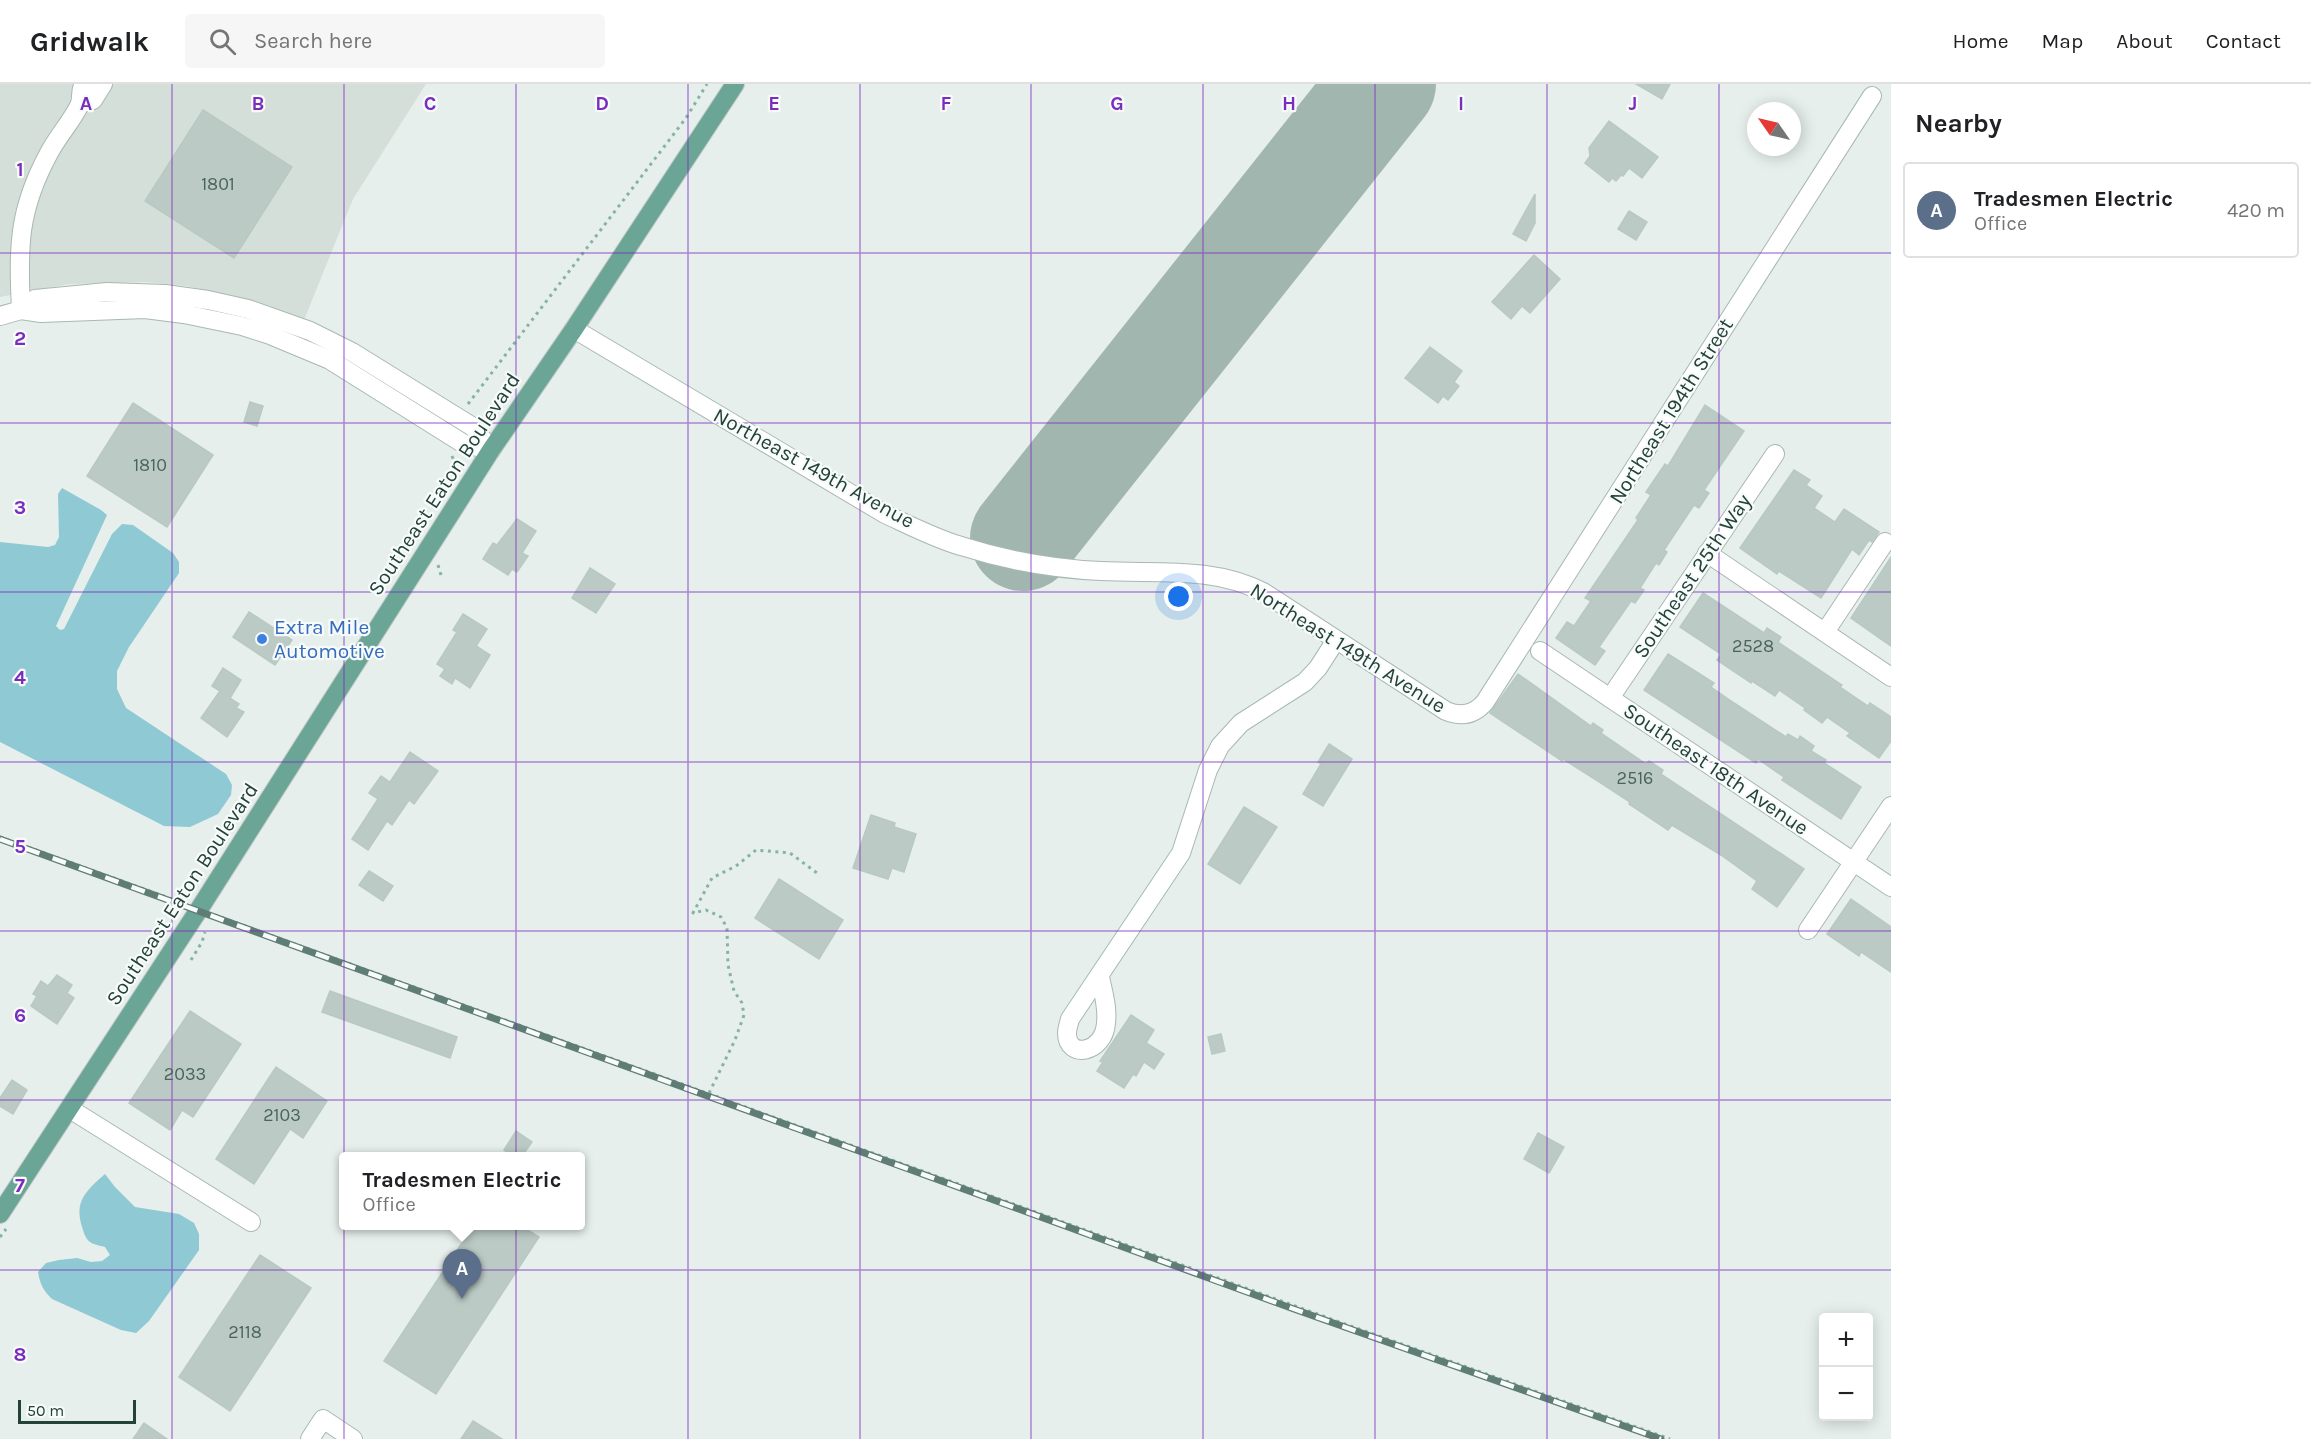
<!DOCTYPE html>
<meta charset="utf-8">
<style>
body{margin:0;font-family:Karla,sans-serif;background:#f6f6f6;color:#202124}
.controls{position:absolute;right:18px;bottom:18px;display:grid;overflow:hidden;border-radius:6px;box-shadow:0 3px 15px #0003}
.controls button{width:54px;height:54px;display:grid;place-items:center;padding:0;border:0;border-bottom:2px solid #e0e0e0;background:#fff;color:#202124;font:30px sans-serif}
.compass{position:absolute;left:1747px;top:18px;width:54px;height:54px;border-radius:50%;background:#fff;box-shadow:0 3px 15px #0003;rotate:304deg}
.scale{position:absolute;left:18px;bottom:15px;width:118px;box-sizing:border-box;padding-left:6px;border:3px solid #24423a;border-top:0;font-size:16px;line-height:21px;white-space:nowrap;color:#24423a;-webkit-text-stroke:4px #f7fbf9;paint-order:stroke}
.you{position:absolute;left:1179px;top:513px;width:21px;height:21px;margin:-15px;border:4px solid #fff;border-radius:50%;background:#1a73e8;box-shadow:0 0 0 9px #1a73e833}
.badge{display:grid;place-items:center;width:39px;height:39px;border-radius:50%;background:#7f4e3f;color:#fff;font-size:20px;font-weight:700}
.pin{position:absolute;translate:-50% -50px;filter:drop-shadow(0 2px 3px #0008)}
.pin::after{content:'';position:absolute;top:32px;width:21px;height:18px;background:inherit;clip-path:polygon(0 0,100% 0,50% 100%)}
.popup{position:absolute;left:339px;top:1068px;width:246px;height:78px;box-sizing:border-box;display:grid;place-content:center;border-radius:6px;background:#fff;filter:drop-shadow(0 2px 4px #0005);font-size:20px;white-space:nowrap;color:#757577}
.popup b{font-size:22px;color:#202124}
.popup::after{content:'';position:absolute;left:50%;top:100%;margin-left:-12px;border:12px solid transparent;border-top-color:#fff}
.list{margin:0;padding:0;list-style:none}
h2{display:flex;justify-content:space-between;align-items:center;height:78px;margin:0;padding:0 24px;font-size:26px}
h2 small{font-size:20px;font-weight:400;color:#757577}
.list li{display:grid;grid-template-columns:39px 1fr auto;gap:18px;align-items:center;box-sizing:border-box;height:96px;margin:0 12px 12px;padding:0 12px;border:2px solid #e0e0e0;border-radius:6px}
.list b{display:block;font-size:22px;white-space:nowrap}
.list p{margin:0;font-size:20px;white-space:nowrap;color:#757577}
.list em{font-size:20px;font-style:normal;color:#757577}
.icon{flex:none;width:33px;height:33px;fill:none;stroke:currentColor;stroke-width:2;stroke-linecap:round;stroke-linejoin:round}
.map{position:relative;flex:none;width:1891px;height:1355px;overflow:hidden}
header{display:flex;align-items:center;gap:36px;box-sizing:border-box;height:84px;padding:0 30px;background:#fff;border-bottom:2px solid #e0e0e0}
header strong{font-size:28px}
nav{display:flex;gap:33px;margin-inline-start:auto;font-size:21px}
.search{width:420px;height:54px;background:#f6f6f6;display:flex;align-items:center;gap:15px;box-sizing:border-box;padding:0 21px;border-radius:6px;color:#757577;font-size:22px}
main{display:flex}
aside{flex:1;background:#fff}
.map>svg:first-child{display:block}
.built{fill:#d4dfda}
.water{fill:#8ec9d4}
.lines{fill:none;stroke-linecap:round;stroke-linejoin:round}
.runway{stroke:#a2b6b0;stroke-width:106}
.building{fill:#bbcac4;stroke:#b8c9c2;stroke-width:1.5}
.minor-casing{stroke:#a8b8b2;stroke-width:20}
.major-casing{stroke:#c2cac8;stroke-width:20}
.path{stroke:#86b3a5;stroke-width:3;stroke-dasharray:3 4.5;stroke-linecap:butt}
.minor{stroke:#fff;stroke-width:18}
.major{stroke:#6aa596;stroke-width:18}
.rail-casing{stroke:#5f7d75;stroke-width:7}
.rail{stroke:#f7fbf9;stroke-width:4.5;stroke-dasharray:14;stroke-linecap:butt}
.grid{fill:none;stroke:#7b2cbf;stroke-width:1.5;stroke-opacity:0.55}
.shop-dot{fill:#3f7fe0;stroke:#f7fbf9;stroke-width:2}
.labels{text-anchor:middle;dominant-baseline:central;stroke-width:4.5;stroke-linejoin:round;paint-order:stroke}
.number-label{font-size:18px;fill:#4a645c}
.street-label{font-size:21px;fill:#24423a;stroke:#f7fbf9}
.shop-label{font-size:21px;fill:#366cbe;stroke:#f7fbf9;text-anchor:start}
.grid-label{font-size:20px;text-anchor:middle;font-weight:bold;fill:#7b2cbf;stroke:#f7fbf9;stroke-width:4.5;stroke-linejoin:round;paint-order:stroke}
</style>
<header>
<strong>Gridwalk</strong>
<div class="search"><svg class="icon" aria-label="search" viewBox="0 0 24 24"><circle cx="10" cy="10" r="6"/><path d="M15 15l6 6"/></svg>Search here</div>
<nav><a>Home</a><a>Map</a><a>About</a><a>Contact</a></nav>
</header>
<main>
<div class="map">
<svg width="1891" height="1355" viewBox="0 0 1891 1355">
<rect width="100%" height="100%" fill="#e6efeb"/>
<polygon class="built" points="0,0 426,0 353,115 304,236 232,212 186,202 145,198 69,200 0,213"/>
<g class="water">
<polygon points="62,404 101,426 107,431 56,542 60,546 64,545 112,450 122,440 133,441 173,469 179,478 179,489 129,563 117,587 117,605 126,624 226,690 232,701 231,711 218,730 190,743 164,742 0,658 0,458 48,463 55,461 59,453 58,410"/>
<path d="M105,1090L115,1103L135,1123L179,1130L194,1139L199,1150V1166L149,1237L136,1249L121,1246L52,1215C43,1206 40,1200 38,1188L46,1179L59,1176L77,1174L91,1178L102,1177L110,1171L105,1163C89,1159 87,1159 82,1143C74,1117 86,1107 105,1090Z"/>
</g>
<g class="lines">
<polyline class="runway" points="1023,454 1383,0"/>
</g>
<g class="building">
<polygon points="1636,0 1670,0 1662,15"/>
<polygon points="203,26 292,83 234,174 145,117"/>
<polygon points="1609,37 1658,73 1642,94 1629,84 1623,92 1621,91 1616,97 1612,94 1609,98 1585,79 1590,72 1589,64"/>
<polygon points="1535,110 1535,139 1526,157 1513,150"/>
<polygon points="1629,127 1647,138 1636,156 1618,145"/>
<polygon points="1534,171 1560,195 1530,229 1522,222 1511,235 1492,218"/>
<polygon points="1430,263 1462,287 1454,298 1459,302 1448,316 1443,312 1438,319 1405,294"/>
<polygon points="250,318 263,322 257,342 244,338"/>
<polygon points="133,319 213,371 167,443 87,392"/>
<polygon points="1705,321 1744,347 1704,406 1709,409 1699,424 1694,421 1664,466 1667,468 1659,481 1656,479 1640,504 1644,506 1635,519 1631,517 1599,563 1605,567 1595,581 1556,554 1567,538 1574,542 1591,517 1585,514 1638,436 1636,434 1651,411 1646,408 1665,380 1668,382"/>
<polygon points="1794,386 1810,396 1806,401 1822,412 1814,424 1835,438 1844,425 1879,448 1872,458 1869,456 1859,471 1852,465 1821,514 1779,487 1777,490 1740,464"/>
<polygon points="517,435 536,447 522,469 528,472 517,488 512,485 508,491 483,475 493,459 497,461"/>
<polygon points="1891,473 1891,562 1851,534"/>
<polygon points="590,484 615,500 596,529 572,514"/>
<polygon points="1703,509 1764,549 1767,544 1781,553 1778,558 1842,601 1840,603 1868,622 1870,619 1891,633 1891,657 1879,674 1847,652 1850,649 1827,633 1822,639 1804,626 1805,624 1779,606 1775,612 1752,597 1751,599 1717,576 1721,570 1680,543"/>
<polygon points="249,528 292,556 275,581 233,553"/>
<polygon points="463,530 487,545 476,562 490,571 470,604 455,594 452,600 440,592 445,585 437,580 457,548 453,546"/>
<polygon points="1668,570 1714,599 1711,603 1734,619 1786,653 1788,650 1798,656 1800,652 1814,662 1811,667 1826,676 1824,679 1861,703 1841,735 1782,696 1784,693 1758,675 1756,679 1644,606"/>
<polygon points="223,584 241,596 230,614 239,620 236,624 244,628 227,653 201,634 220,607 212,602"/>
<polygon points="1518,590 1591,642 1593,639 1603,646 1601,649 1646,680 1649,677 1663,686 1661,690 1804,785 1777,823 1752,805 1757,797 1721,771 1672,741 1668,746 1629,720 1630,718 1601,699 1563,675 1562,677 1490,629"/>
<polygon points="1329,660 1352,675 1323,722 1303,710 1321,680 1318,678"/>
<polygon points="410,668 438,687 414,720 409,716 392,741 387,737 368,766 352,755 378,715 369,709 381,692 390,698"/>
<polygon points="1244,723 1277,743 1240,800 1208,780"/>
<polygon points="871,731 895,739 894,743 916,750 904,788 892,784 888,795 853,784"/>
<polygon points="369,787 393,802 383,817 359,801"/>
<polygon points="779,795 843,836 819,875 755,834"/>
<polygon points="1851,815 1891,843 1891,888 1861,868 1859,872 1827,850"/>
<polygon points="57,891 72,901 67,909 74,914 57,940 31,922 37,912 33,910 41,897 48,902"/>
<polygon points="330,907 457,953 450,974 322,928"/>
<polygon points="190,927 241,960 193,1033 182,1026 170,1046 129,1019"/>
<polygon points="1131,931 1154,946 1146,959 1164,970 1154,985 1144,978 1136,992 1133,990 1124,1004 1097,987 1103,978 1100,977"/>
<polygon points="1221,950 1225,967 1212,970 1208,953"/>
<polygon points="276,983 327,1017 303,1054 290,1045 254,1100 216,1075"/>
<polygon points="12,996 27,1006 13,1030 0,1022 0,1014"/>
<polygon points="516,1047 532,1058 522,1072 513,1072 504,1066"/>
<polygon points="1538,1049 1564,1063 1549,1089 1524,1075"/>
<polygon points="473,1142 521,1142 539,1153 436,1310 384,1277"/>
<polygon points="260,1171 311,1204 230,1327 179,1293"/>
<polygon points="473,1337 502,1355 461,1355"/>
<polygon points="144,1339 167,1355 133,1355"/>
</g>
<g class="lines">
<g class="minor-casing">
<g id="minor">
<polyline points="81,19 93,16 103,0"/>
<polyline points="21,226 41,229 145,225 184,230 242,242 270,251 330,276 464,360 491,366"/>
<path d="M21,226C18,163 18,126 49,69C58,52 71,38 79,22C83,14 79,7 84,0"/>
<polyline points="0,232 21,226 35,215 107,208 165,210 208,216 248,225 310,247 352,268 473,343 491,366"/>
<path d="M574,245L885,430C909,441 936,455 961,462C1005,476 1055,485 1101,487C1156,490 1212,482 1263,508L1446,627C1461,633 1474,631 1485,618L1872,12"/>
<polyline points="1707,469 1891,593"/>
<polyline points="1825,548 1885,458"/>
<polyline points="1540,567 1891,803"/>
<polyline points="1610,614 1775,370"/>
<polyline points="1808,846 1891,722"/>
<path d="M1100,893C1103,908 1108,923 1106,939C1104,969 1067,976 1067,949C1067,945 1069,939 1070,935L1181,769L1208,686L1220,662L1241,639L1305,598L1318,584L1336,556"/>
<polyline points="70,1025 251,1138"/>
<polyline points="310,1355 323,1335 353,1355"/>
</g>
</g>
<g class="major-casing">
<polyline id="major" points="0,1130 198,827 491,366 574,245 735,0"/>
</g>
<g class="path">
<polyline points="468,320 686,34 707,0"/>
<polyline points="452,372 456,382 455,389 458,390"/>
<polyline points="438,481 441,491"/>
<polyline points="0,753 183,819"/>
<polyline points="215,831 1334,1236 1670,1355"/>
<polyline points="191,876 202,858 205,848"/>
<polyline points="709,1009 735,956 744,931 742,919 734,907 728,881 727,844 721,833 706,826 693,829 712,794 736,782 756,766 790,769 817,789"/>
<polyline points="0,1153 6,1145"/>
</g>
<use href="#minor" class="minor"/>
<use href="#major" class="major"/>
<g class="rail-casing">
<polyline id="rail" points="0,755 1291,1224 1661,1355"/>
</g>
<use href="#rail" class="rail"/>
</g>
<path class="grid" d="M172,0V1355M344,0V1355M516,0V1355M688,0V1355M860,0V1355M1031,0V1355M1203,0V1355M1375,0V1355M1547,0V1355M1719,0V1355M0,169H1891M0,339H1891M0,508H1891M0,678H1891M0,847H1891M0,1016H1891M0,1186H1891"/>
<circle class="shop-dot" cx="262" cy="555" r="6"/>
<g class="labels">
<g class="number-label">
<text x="218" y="100">1801</text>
<text x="150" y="381">1810</text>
<text x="1753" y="562">2528</text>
<text x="1635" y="694">2516</text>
<text x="185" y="990">2033</text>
<text x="282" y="1031">2103</text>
<text x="245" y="1248">2118</text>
</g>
<g class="street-label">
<text transform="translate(1671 327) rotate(-58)">Northeast 194th Street</text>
<text transform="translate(814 384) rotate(29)">Northeast 149th Avenue</text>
<text transform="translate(444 400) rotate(-57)">Southeast Eaton Boulevard</text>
<text transform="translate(1692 492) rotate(-56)">Southeast 25th Way</text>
<text transform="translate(1348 564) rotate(32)">Northeast 149th Avenue</text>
<text transform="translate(1716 685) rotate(34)">Southeast 18th Avenue</text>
<text transform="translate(182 810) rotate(-57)">Southeast Eaton Boulevard</text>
</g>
<g class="shop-label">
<text x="274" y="543">Extra Mile<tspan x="274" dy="24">Automotive</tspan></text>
</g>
</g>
<g class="grid-label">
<text x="86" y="26">A</text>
<text x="258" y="26">B</text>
<text x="430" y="26">C</text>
<text x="602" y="26">D</text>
<text x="774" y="26">E</text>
<text x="946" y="26">F</text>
<text x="1117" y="26">G</text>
<text x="1289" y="26">H</text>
<text x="1461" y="26">I</text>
<text x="1633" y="26">J</text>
<text x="20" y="92">1</text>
<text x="20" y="261">2</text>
<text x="20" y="430">3</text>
<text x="20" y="600">4</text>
<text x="20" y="769">5</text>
<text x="20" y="938">6</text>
<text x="20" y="1108">7</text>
<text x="20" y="1277">8</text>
</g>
</svg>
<div class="controls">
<button>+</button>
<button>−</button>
</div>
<svg class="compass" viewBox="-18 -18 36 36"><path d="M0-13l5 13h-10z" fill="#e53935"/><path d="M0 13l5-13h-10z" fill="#757577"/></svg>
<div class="scale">50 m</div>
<div class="you"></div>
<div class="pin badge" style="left:462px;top:1215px;background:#5c6f8a">A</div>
<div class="popup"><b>Tradesmen Electric</b>Office</div>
</div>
<aside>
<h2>Nearby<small></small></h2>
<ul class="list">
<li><span class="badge" style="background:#5c6f8a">A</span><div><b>Tradesmen Electric</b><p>Office</p></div><em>420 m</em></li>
</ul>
</aside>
</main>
